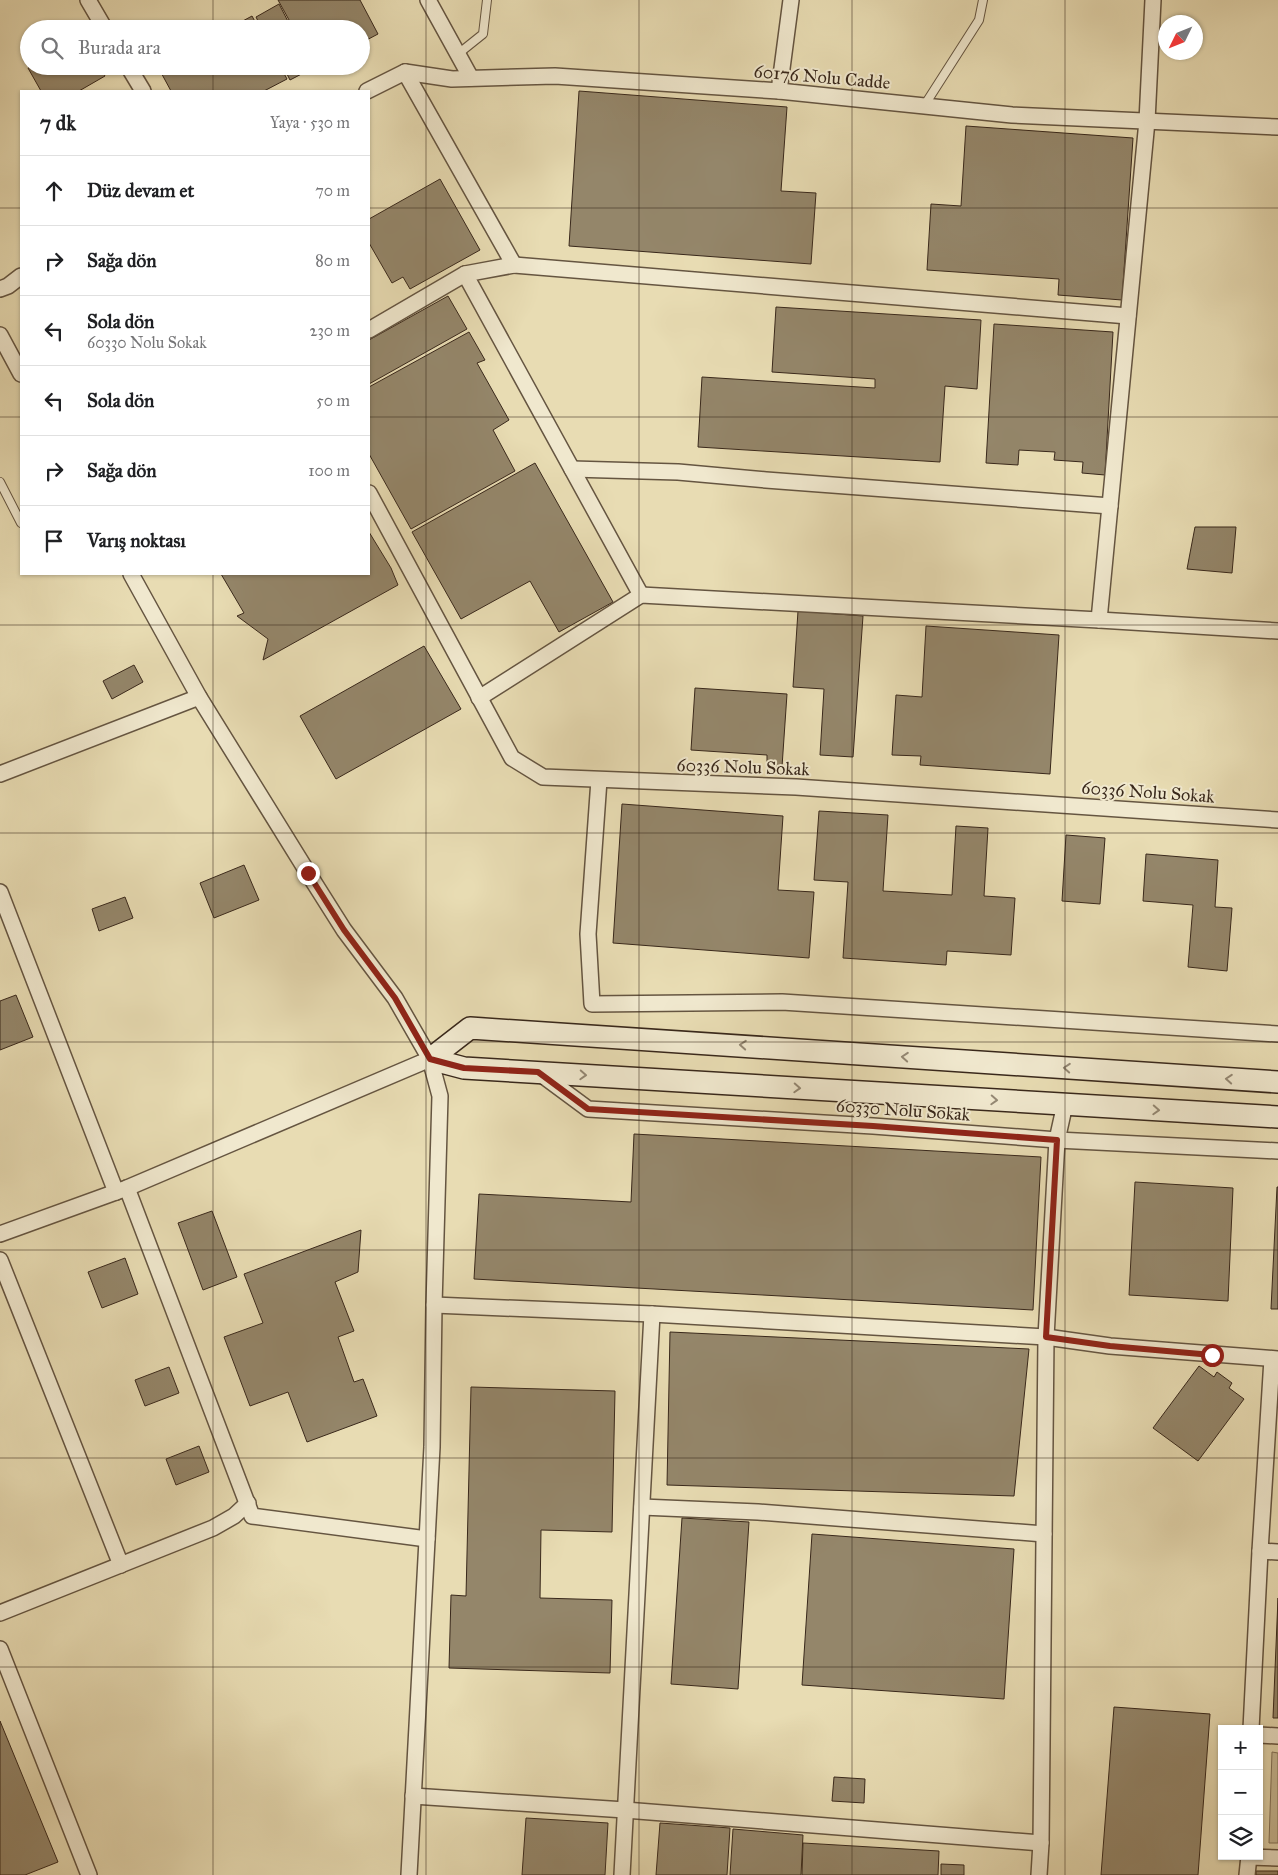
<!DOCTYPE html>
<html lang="tr">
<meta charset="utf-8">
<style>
body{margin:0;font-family:"IM FELL Great Primer",serif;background:#f2f2f2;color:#202124}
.controls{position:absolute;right:15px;bottom:15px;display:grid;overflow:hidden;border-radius:0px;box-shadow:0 1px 4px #0004}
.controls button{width:45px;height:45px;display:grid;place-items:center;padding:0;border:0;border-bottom:1px solid #e0e0e0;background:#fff;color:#202124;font:25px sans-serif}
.compass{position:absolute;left:1158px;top:15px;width:45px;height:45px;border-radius:50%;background:#fff;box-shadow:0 1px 4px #0004;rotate:227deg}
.stop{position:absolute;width:15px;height:15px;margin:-11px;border:4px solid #8f2418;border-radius:50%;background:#fff}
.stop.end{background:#8f2418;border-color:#fff;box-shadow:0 1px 5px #0008}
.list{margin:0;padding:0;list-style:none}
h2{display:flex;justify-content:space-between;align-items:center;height:65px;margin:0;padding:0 20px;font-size:21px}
h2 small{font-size:16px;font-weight:400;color:#757577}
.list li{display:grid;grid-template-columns:32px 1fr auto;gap:15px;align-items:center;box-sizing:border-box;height:70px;padding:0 20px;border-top:1px solid #e0e0e0}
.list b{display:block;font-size:19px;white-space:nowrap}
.list p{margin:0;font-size:16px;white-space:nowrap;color:#757577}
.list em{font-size:16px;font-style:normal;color:#757577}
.icon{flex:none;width:28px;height:28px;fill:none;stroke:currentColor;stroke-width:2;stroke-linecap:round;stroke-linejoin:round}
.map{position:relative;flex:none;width:1278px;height:1875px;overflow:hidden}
.search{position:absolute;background:#fff;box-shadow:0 1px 4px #0004;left:20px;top:20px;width:350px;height:55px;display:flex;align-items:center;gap:12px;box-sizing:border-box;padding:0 18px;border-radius:28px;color:#757577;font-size:19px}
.panel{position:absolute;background:#fff;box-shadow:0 1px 4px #0004;left:20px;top:90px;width:350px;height:485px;border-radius:0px}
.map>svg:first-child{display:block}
.green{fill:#cabd99;stroke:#82725a}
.building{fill:#94866a;stroke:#39281b}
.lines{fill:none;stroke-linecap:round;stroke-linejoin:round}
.lane-casing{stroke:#655541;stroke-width:10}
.street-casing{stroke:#655541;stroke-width:18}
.secondary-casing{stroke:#39281b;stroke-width:24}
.lane{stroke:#f0e8ce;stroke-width:8}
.street{stroke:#f0e8ce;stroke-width:15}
.secondary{stroke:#f0e8ce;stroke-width:21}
.oneway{stroke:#948874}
.route{stroke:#8f2418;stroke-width:6}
.grid{fill:none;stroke:#39281b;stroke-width:1;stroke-opacity:0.55}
.labels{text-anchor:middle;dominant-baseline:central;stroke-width:4;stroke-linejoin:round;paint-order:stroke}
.street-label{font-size:18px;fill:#39281b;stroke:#f0e8ce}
</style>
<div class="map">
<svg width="1278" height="1875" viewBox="0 0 1278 1875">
<rect width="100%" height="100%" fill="#e8dcb3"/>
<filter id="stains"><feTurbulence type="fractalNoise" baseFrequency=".004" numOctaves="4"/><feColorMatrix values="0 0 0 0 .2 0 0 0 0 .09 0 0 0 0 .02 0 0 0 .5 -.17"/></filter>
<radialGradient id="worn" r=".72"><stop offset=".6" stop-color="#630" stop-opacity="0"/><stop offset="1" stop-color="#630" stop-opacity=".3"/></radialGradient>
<polygon class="green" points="1272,1752 1278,1753 1278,1843 1269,1843"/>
<g class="building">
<polygon points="278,0 360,0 378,34 361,43 361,29 294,29"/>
<polygon points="279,4 292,29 262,29 256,17"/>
<polygon points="252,16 259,29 228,29"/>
<polygon points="31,66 99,66 105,76 79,91 41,91 28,68"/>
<polygon points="160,66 280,66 287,79 264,91 171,91 158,67"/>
<polygon points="283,66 313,66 313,68 290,80"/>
<polygon points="579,91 787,107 781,191 816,193 811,264 569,246"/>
<polygon points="966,126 1133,138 1122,300 1058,295 1059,279 927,270 931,204 961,206"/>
<polygon points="440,179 480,250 410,289 403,277 392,283 369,243 369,219"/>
<polygon points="448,296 467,329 369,384 369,340"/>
<polygon points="776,307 981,320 977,389 945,386 940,462 698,447 702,377 875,388 875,379 772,372"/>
<polygon points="994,324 1113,332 1105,475 1082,473 1083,462 1054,460 1055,452 1019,450 1018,465 986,463"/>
<polygon points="469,332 485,360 477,363 509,420 493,430 515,471 411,529 369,454 369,387"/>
<polygon points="535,463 613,602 559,632 530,581 461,619 412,532"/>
<polygon points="1195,527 1236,527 1232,573 1187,569"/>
<polygon points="369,532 391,568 398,585 263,660 268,639 237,616 244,613 221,574 369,574"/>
<polygon points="798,611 863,616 853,757 820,755 824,689 793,687"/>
<polygon points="926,626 1059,635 1050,774 920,765 921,756 892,755 896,695 922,697"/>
<polygon points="424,646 461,709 336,779 300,716"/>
<polygon points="134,665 143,682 112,699 103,681"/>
<polygon points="695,688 787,694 782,767 767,766 767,755 691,750"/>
<polygon points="622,804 783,816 778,890 814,892 809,958 613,943"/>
<polygon points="819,811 888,815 883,891 952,895 956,826 988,828 984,896 1015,898 1011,955 947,951 946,965 843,958 848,882 814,880"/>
<polygon points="1066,835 1105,838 1100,904 1062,901"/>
<polygon points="1146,854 1218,860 1215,907 1232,908 1227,971 1188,967 1193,905 1143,901"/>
<polygon points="244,865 259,900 214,918 200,883"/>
<polygon points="125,897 133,918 99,931 92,909"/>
<polygon points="16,995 33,1037 0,1050 0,1001"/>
<polygon points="634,1134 1041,1157 1033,1310 474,1279 479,1194 631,1202"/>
<polygon points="1135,1182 1233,1188 1228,1301 1129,1295"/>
<polygon points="1277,1187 1278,1187 1278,1309 1271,1309"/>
<polygon points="212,1211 237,1277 203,1290 178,1223"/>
<polygon points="361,1230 358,1272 335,1282 354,1331 338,1337 354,1382 363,1379 377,1416 307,1442 288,1392 250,1406 224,1337 263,1323 244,1274"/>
<polygon points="125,1258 138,1294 102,1308 88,1272"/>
<polygon points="670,1332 1029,1349 1014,1496 667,1485"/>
<polygon points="1199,1366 1214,1377 1217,1372 1232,1383 1229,1388 1244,1399 1198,1461 1153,1428"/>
<polygon points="169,1367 179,1393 145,1406 135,1380"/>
<polygon points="471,1387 615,1391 612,1532 541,1530 540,1598 612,1600 610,1673 449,1668 451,1595 466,1596"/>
<polygon points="199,1446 209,1472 176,1485 166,1459"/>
<polygon points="682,1518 749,1522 738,1689 671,1684"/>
<polygon points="812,1534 1014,1549 1004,1699 802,1685"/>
<polygon points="1278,1598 1278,1718 1273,1718"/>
<polygon points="1114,1707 1210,1714 1198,1875 1101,1875"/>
<polygon points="0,1721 58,1862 25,1875 0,1875"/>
<polygon points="834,1777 865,1779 864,1803 832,1801"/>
<polygon points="526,1818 608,1823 605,1875 522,1875"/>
<polygon points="660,1823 730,1828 727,1875 656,1875"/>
<polygon points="733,1829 803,1835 801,1875 730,1875"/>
<polygon points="803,1843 939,1851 938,1875 802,1875"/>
<polygon points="941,1864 964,1865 964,1875 941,1875"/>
<rect x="1256" y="1871" width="22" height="4"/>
</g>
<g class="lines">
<g class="lane-casing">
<g id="lane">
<polyline points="458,54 483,34 487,0"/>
<polyline points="924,106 979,20 983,0"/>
<polyline points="0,482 21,523"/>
</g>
</g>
<g class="street-casing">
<g id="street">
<polyline points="88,0 105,29"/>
<polyline points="428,0 471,78"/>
<polyline points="128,66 143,91"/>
<polyline points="405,72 514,265 465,274 641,595"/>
<polyline points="367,91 405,72 452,79 555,76 779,91 1012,115 1278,127"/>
<polyline points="779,91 791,0"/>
<polyline points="514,265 1128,316"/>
<polyline points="0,289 8,286 21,276"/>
<polyline points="369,330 465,274"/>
<polyline points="0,335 21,374"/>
<polyline points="572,469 678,472 766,480 1110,506"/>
<polyline points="369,493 512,758 543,777 796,787 1278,820"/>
<polyline points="131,574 199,697 308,873 344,930 395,998 430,1059 440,1096 434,1305 432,1447 409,1875"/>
<polyline points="1099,620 1147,121 1153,0"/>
<polyline points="479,698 641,595 1099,620 1278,631"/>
<polyline points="0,774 199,697"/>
<polyline points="599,780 588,934 592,1004 782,1002 1278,1034"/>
<polyline points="0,892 116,1192"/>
<polyline points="538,1072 588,1109 873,1126 1057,1140 1278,1151"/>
<polyline points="127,1188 252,1516 427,1539"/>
<polyline points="0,1234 127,1188 430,1059"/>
<polyline points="0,1260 121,1565"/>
<polyline points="434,1305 652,1314 1046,1337 1110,1346 1278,1359"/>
<polyline points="642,1507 758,1512 1044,1534"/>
<polyline points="1260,1551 1278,1552"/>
<polyline points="0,1613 213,1528 234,1516 248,1503"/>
<polyline points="0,1649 89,1875"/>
<polyline points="1251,1729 1260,1551 1272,1359"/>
<polyline points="1259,1735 1278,1736"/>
<polyline points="413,1796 625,1810 1041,1843"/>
<polyline points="1249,1857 1278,1858"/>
<polyline points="622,1875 652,1314"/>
<polyline points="1039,1875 1041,1843 1046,1337 1057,1140 1065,1104"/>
<polyline points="1247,1875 1249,1856"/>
</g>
</g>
<g class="secondary-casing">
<g id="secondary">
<polyline points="430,1059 470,1028 1278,1082"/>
<polyline points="430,1059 464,1068 1278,1117"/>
</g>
</g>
<use href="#lane" class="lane"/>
<use href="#street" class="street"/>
<use href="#secondary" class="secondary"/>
</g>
<defs><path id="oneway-chevron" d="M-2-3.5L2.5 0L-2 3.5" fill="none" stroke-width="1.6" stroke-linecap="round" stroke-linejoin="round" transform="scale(1.25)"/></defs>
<g class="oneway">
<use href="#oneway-chevron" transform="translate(743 1045) rotate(-176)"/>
<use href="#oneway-chevron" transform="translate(905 1057) rotate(-176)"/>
<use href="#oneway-chevron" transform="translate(1067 1068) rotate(-176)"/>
<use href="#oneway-chevron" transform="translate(583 1075) rotate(3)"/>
<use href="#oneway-chevron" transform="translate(1229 1079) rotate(-176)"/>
<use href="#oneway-chevron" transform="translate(797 1088) rotate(3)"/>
<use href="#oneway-chevron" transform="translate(994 1100) rotate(3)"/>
<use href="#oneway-chevron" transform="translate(1156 1110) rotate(3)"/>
</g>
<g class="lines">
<polyline class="route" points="308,873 344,930 395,998 430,1059 464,1068 538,1072 588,1109 873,1126 1057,1140 1046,1337 1110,1346 1212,1355"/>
</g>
<path class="grid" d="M213,0V29M426,0V1875M639,0V1875M852,0V1875M1065,0V1875M213,66V91M0,208H21M369,208H1278M0,417H21M369,417H1278M213,574V1875M0,625H1278M0,833H1278M0,1042H1278M0,1250H1278M0,1458H1278M0,1667H1278"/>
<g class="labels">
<g class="street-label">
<text transform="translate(822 77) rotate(5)">60176 Nolu Cadde</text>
<text transform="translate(743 767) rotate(2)">60336 Nolu Sokak</text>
<text transform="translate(1148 792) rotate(4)">60336 Nolu Sokak</text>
<text transform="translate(903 1110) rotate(4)">60330 Nolu Sokak</text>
</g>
</g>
<rect width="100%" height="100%" filter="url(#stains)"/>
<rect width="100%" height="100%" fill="url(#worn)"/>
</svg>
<div class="controls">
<button>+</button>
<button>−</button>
<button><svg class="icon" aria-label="layers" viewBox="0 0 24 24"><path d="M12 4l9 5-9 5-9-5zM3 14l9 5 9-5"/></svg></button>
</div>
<svg class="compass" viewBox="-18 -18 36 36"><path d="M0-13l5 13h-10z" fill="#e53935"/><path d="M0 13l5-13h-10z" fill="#757577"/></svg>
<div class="stop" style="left:1212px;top:1355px"></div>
<div class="stop end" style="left:308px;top:873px"></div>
<div class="search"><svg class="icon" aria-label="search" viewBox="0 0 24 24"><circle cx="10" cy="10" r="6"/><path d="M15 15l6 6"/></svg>Burada ara</div>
<section class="panel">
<h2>7 dk<small>Yaya · 530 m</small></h2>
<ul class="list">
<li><svg class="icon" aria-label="ahead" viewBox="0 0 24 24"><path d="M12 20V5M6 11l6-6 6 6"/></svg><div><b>Düz devam et</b></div><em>70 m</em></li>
<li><svg class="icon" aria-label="right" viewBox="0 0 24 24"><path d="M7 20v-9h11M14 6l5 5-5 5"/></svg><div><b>Sağa dön</b></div><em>80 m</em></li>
<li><svg class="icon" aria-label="left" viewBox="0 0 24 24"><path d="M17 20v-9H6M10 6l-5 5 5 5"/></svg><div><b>Sola dön</b><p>60330 Nolu Sokak</p></div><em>230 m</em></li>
<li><svg class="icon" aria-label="left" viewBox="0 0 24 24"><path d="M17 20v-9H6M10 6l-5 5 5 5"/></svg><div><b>Sola dön</b></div><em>50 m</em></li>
<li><svg class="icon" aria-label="right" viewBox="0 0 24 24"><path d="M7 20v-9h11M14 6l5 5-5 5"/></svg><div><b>Sağa dön</b></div><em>100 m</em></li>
<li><svg class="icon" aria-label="arrive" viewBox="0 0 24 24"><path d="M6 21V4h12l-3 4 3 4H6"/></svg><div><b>Varış noktası</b></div></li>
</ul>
</section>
</div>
